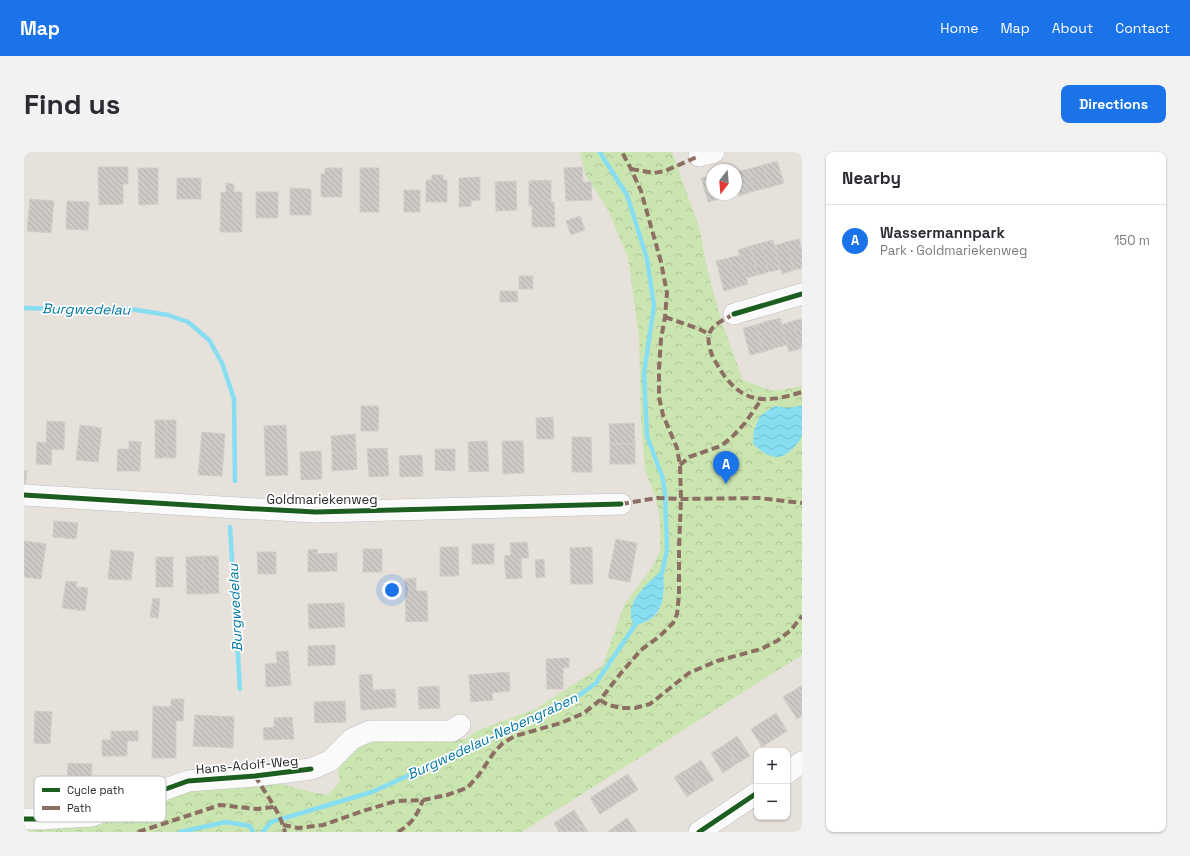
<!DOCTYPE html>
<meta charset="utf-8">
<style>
body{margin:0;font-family:"Space Grotesk",sans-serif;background:#f2f2f3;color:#2b2b33}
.controls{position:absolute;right:12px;bottom:12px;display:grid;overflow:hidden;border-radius:8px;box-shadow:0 1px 3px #0004}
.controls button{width:36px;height:36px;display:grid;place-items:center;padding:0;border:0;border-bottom:1px solid #e1e1e2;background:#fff;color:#2b2b33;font:20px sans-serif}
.compass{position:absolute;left:682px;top:12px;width:36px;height:36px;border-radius:50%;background:#fff;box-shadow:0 1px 3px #0004;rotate:196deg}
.you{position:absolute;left:368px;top:438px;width:14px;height:14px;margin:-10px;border:3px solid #fff;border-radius:50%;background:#1a73e8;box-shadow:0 0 0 6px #1a73e833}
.badge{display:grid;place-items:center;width:26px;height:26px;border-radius:50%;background:#1a73e8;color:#fff;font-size:13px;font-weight:700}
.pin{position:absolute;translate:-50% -33px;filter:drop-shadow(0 1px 2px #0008)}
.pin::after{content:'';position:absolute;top:21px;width:14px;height:12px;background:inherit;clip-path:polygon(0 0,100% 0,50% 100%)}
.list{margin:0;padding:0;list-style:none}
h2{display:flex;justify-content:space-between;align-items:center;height:52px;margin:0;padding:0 16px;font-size:17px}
h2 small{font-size:13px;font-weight:400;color:#7c7c81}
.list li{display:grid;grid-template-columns:26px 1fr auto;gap:12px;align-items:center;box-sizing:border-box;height:72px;padding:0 16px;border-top:1px solid #e1e1e2}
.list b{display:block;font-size:15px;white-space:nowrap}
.list p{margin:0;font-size:13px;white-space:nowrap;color:#7c7c81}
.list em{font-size:13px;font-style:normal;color:#7c7c81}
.map{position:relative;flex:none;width:778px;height:680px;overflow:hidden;border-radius:8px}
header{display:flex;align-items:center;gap:24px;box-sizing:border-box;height:56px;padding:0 20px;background:#1a73e8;color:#fff}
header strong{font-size:19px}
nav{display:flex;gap:22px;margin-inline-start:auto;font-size:14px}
.intro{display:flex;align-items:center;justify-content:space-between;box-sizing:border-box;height:96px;padding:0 24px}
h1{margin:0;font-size:28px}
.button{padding:10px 18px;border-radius:8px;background:#1a73e8;color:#fff;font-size:14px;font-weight:700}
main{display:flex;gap:24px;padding:0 24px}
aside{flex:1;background:#fff;border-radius:8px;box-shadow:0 1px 3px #0004}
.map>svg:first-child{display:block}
.park{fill:url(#park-crowns)}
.water{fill:url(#water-waves)}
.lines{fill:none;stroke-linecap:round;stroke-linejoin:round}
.stream{stroke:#87def1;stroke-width:4.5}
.building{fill:url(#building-back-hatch);stroke:#d2cdc8}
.minor-casing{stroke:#bfbebf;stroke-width:22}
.minor{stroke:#fbfafa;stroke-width:21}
.quiet{stroke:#8d6e63;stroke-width:4;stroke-dasharray:8 4;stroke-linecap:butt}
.cycleway-casing{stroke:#fff;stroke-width:8}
.cycleway{stroke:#1b5e20;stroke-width:5}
.labels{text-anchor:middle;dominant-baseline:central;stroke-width:3.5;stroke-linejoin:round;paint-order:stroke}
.street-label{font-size:13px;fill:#282828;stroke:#fff}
.water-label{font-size:14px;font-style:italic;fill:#0078a3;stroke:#fff}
.key{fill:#fff;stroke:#bebebe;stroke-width:1}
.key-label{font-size:11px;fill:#282828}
</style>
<header>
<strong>Map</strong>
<nav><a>Home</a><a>Map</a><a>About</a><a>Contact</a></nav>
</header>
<div class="intro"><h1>Find us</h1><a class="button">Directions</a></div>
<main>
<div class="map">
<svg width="778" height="680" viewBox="0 0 778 680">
<defs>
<pattern id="park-crowns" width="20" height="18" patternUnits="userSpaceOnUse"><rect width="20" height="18" fill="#cbe5b1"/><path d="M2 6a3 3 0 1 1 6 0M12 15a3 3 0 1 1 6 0" fill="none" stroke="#aec498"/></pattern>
<pattern id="water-waves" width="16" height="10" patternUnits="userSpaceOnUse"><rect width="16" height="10" fill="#87def1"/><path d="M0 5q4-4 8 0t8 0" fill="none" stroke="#75becf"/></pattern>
<pattern id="building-back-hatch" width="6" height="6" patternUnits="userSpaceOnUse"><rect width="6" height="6" fill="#cdcac6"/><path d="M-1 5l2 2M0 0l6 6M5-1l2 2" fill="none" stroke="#b0aeaa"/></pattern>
</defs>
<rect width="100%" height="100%" fill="#e7e1dc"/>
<polygon class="park" points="556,0 648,0 675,75 683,116 697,168 719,228 749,239 778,234 778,503 498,680 0,680 0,670 166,636 254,631 287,640 304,643 316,630 313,610 347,585 442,587 452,579 512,557 579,513 600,453 629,414 636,399 636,366 631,344 621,319 617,268 615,184 604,106 585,60 561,22"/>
<g class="water">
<path d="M778,253C778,262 778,273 778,282C777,291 761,307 751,305C743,304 735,297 729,292L730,278L736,264L750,254L766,256Z"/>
<path d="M639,417C640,434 642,455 628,466C623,470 615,472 610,474C598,450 624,432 639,417Z"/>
</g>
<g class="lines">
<g class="stream">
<polyline points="576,0 580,7 603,43 623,107 630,154 620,221 623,284 639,327 641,342 643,397 639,417 637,423"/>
<polyline points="0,156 73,158 100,156 144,163 164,170 185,188 198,211 210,247 211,329"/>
<polyline points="206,375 216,537"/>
<polyline points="156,680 202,670 226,674 229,680"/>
<polyline points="239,680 247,670 348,640 546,550 572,531 613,470"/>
</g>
</g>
<g class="building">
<polygon points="753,9 760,31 746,35 739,13"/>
<polygon points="739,13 746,35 730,39 724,17"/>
<polygon points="74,15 104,15 104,32 99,32 99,52 75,53"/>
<polygon points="558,15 559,30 567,30 568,48 542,49 540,16"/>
<polygon points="114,16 134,16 134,52 115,53"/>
<polygon points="301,16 318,16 318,45 297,45 297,22 301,22"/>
<rect x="336" y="16" width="19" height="44"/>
<polygon points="724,17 730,39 715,44 712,33 712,20"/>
<polygon points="408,23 419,23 419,28 423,28 423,50 402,50 402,28 408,28"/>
<polygon points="688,23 688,42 698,42 699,46 684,50 677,26"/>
<polygon points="456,25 456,48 447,49 447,54 435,55 435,26"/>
<rect x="153" y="26" width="24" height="21"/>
<polygon points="527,28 527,50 530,50 531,75 508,75 508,53 505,54 505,29"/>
<polygon points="492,29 493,58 472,59 471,30"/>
<polygon points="202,31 210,32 210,40 218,40 218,80 196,80 197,40 202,40"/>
<polygon points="266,36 287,37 287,63 266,63"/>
<rect x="380" y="38" width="16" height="22"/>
<rect x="232" y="40" width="22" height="26"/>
<polygon points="6,47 30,49 27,81 3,79"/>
<polygon points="43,49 65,50 64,78 42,77"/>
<polygon points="556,64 561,78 547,83 542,69"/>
<polygon points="775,87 778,98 778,116 770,118 762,90"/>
<polygon points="749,88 757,117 745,120 737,91"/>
<polygon points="762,90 770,118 758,122 750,94"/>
<polygon points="737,91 745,120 734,123 726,94"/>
<polygon points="726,94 734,123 722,126 714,98"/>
<polygon points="716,103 724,132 713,135 705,106"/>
<polygon points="705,106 713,135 700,139 692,109"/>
<rect x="495" y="124" width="14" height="13"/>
<polygon points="476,139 493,139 494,150 476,150"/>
<polygon points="756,166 763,193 751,196 744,169"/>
<polygon points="778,167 778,196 777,196 769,169"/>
<polygon points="744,169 751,196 739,200 732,173"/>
<polygon points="769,169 777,196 765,200 757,173"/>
<polygon points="732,173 739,200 726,203 719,176"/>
<polygon points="337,254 355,254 354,279 337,279"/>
<polygon points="529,265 530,287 513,287 512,266"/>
<polygon points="131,268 142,268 143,306 131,306"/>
<polygon points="142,268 152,268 152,306 143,306"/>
<polygon points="23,269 41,270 40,298 28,297 27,313 12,312 13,290 22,291"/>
<polygon points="610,271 611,292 586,292 585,272"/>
<polygon points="56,273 78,276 74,310 52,308"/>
<polygon points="262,273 264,323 242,324 240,274"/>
<polygon points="178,280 201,282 198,324 174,323"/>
<polygon points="331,282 332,300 308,301 307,284"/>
<polygon points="548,285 567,285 568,320 548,320"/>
<polygon points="105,289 117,290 116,319 93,319 94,297 105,297"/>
<polygon points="463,289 465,319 445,320 444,290"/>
<polygon points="478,289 499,289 500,321 479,322"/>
<rect x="586" y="292" width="25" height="20"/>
<polygon points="363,296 365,324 345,325 343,297"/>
<polygon points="411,297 431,297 431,319 411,318"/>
<polygon points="297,299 298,327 277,328 276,300"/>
<polygon points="332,300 333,317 308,319 308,301"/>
<polygon points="398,303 399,324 376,325 375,304"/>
<polygon points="0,319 3,319 1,334 0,334"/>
<polygon points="30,369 54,371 52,387 29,385"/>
<polygon points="592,387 613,391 606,430 584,426"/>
<polygon points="0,389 22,392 17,427 0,425"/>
<polygon points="503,390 505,406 497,406 498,426 482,427 480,404 487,403 486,391"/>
<rect x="448" y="392" width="22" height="20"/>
<polygon points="416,395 434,395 435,424 416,424"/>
<polygon points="568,395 569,432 547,432 546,396"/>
<polygon points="293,397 293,402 313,401 313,419 284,420 284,398"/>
<rect x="339" y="397" width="19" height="23"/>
<polygon points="87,398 110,400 107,428 84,427"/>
<polygon points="233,400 252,400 252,422 234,422"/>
<polygon points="179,404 194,404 195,441 180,442"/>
<polygon points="179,404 180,442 163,442 162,405"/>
<rect x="132" y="405" width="17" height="30"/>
<polygon points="520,407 521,425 512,426 511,408"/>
<polygon points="392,426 392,439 403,439 404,469 382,470 381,427"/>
<polygon points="42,429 53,430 52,435 64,436 61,459 38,456"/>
<polygon points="129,446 136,447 134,466 126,465"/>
<polygon points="320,451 321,475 285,477 284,452"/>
<polygon points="311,493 311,513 284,514 284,494"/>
<polygon points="264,499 267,533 242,535 241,512 253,511 252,500"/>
<polygon points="545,506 545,516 539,516 539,537 523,537 522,507"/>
<polygon points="485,520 486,539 468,541 469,548 447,550 445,523"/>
<polygon points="348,522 349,538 371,537 372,555 337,558 335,523"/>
<polygon points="415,534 416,556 395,557 394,535"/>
<polygon points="777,534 778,535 778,564 773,567 759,545"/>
<polygon points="147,547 160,547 159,569 152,569 152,606 128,606 129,554 147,555"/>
<polygon points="321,549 322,570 291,571 290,550"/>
<polygon points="11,559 28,560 26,592 10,591"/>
<polygon points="752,561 763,579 738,595 727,577"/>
<polygon points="171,563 210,565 209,596 169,594"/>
<polygon points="268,565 270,587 240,588 239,576 250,575 250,566"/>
<polygon points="87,579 114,579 114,589 103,589 103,604 78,604 78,588 87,588"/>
<polygon points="713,584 726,604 712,612 700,593"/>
<polygon points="700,593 712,612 699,621 687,601"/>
<polygon points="677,608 690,628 676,636 664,617"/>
<polygon points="44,611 68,612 67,638 43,637"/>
<polygon points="664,617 676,636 663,645 650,625"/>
<polygon points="604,622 614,638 576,662 566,646"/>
<polygon points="550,658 559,672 546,680 535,680 530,671"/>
<polygon points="603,666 613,680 583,680"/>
<polygon points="559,672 564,680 546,680"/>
</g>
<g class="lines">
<g class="minor-casing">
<g id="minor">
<polyline points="675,4 690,0"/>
<polyline points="710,162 778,142"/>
<polyline points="0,343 214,356 292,360 597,352"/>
<polyline points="763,621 778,610"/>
<polyline points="0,667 15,667 67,664 164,629 231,624 287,617 306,609 328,587 346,579 428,579 436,573"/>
<polyline points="675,680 733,641"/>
</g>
</g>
<use href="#minor" class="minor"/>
<g class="quiet">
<polyline points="607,17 630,21 641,19 675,4"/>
<path d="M710,162C702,167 690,171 686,180C682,187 687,203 691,209C695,215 698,222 703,227C724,254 749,249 778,240"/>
<polyline points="641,165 675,177 685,182"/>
<polyline points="656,313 665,305 697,294 708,285 721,271 737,248"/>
<polyline points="597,352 633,346 657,347 735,346 778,351"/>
<polyline points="576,548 584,553 598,556 611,556 626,552 665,521 693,509 737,497 753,489 767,478 778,464"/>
<path d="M231,624C242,642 256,660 261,680"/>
<polyline points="259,673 274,676 299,673 339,659 372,649 399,648 423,643 443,636 454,624 471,599 479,591 491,584 537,571 560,561 576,548 597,521 617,498 636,484 649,471 653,462 655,443 655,396 657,347 656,313 653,296 639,263 635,245 635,217 637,187 641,165 643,141 637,110 617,39 607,17 598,0"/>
<polyline points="114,680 196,653 233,657 250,655"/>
<path d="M374,680C389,671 393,663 399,648"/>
</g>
<g class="cycleway-casing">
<g id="cycleway">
<polyline points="710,162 778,142"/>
<polyline points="0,343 214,356 292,360 597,352"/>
<polyline points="0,667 15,667 67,664 164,629 231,624 287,617"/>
<polyline points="675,680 733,641"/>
</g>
</g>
<use href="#cycleway" class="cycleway"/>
</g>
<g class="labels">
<g class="street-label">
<text x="298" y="347">Goldmariekenweg</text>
<text transform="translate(223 613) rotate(-5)">Hans-Adolf-Weg</text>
</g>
<g class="water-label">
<text transform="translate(62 157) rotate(1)">Burgwedelau</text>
<text transform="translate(211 456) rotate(-93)">Burgwedelau</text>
<text transform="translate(468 584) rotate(-25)">Burgwedelau-Nebengraben</text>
</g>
</g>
<rect x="10" y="624" width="132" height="46" rx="6" class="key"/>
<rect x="18" y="636" width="18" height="4" fill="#1b5e20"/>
<rect x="18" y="654" width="18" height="4" fill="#8d6e63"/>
<g class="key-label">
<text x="43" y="642">Cycle path</text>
<text x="43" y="660">Path</text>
</g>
</svg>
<div class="controls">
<button>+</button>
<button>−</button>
</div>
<svg class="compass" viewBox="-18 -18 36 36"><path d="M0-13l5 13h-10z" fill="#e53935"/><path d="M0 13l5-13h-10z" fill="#7c7c81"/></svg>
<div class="you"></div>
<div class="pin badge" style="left:702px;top:332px">A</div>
</div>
<aside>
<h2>Nearby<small></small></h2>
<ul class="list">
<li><span class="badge">A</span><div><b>Wassermannpark</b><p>Park · Goldmariekenweg</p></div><em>150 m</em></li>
</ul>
</aside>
</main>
